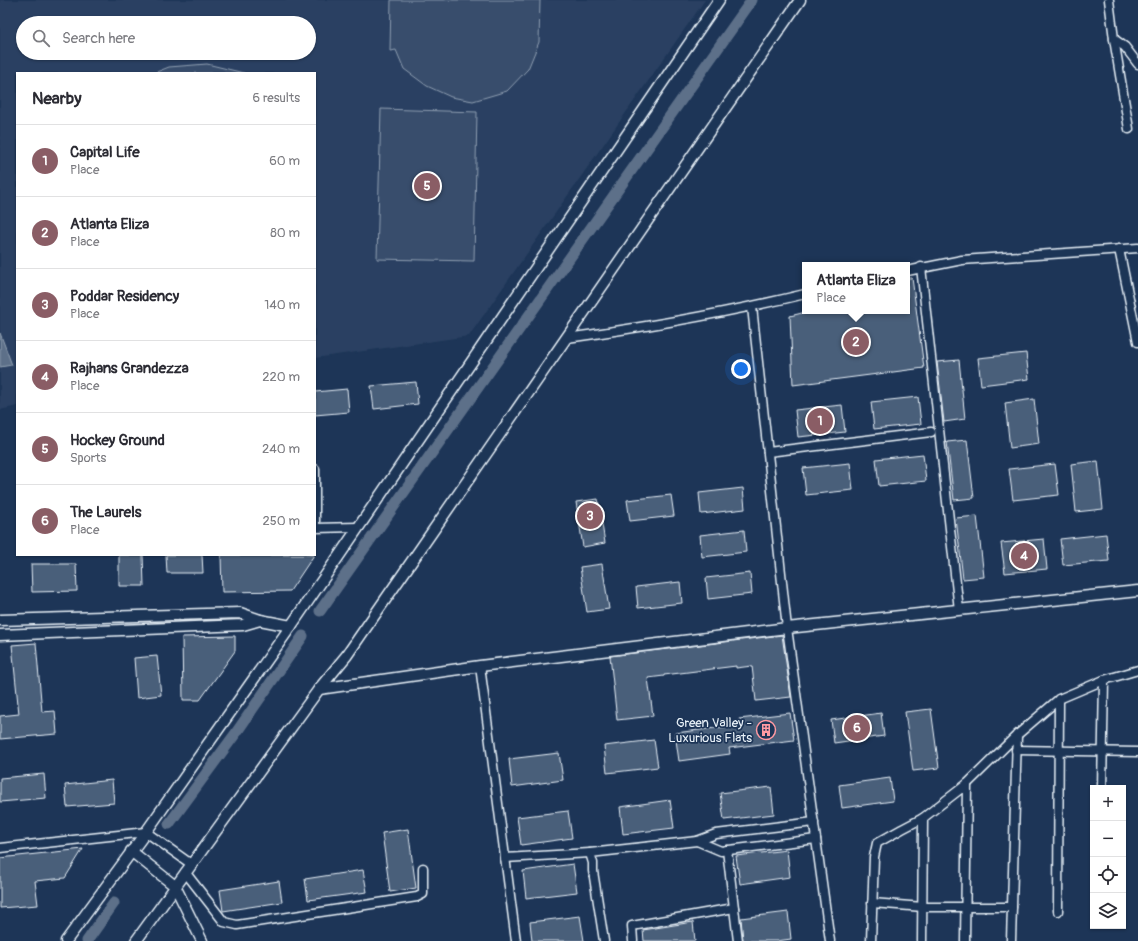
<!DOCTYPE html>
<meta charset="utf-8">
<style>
body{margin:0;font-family:Pangolin,sans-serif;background:#f2f2f3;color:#2b2b33}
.controls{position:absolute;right:12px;bottom:12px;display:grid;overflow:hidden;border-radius:0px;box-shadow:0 1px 3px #0004}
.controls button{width:36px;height:36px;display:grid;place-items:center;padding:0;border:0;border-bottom:1px solid #e1e1e2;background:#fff;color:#2b2b33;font:20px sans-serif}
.you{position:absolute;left:741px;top:369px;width:14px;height:14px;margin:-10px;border:3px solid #fff;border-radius:50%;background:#1a73e8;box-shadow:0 0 0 6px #1a73e833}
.badge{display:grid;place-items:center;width:26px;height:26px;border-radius:50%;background:#8a5d65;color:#fff;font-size:13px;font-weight:700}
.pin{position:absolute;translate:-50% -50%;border:2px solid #fff;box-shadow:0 1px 4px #0006}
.popup{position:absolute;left:802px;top:262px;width:108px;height:52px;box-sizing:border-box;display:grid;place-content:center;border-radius:0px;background:#fff;filter:drop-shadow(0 1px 3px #0005);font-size:13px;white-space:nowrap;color:#7c7c81}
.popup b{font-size:15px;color:#2b2b33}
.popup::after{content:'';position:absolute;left:50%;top:100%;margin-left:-8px;border:8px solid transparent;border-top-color:#fff}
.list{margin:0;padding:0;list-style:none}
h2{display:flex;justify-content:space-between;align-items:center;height:52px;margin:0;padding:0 16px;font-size:17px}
h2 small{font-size:13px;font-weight:400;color:#7c7c81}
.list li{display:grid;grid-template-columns:26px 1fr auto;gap:12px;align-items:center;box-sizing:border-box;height:72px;padding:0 16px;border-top:1px solid #e1e1e2}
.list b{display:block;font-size:15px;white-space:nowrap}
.list p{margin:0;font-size:13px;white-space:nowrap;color:#7c7c81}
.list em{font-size:13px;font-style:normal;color:#7c7c81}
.icon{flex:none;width:22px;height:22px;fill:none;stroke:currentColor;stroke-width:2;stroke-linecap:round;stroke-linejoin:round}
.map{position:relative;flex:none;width:1138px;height:941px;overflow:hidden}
.search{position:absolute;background:#fff;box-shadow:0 1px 3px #0004;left:16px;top:16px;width:300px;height:44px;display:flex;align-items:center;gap:10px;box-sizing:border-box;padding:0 14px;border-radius:22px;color:#7c7c81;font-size:15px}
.panel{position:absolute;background:#fff;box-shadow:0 1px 3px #0004;left:16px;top:72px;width:300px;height:484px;border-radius:0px}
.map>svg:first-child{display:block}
.built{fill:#2a4162;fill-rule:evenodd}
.green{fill:#374d6c;stroke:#909fb2}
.water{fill:#5d7089;stroke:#95a4b5}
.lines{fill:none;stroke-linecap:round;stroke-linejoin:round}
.canal{stroke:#5d7089;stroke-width:11}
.building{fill:#495e7a;stroke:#e8f1f8}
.minor-casing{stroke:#e8f1f8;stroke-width:11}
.tertiary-casing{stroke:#e8f1f8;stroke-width:13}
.minor{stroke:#1d3557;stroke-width:8}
.tertiary{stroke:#1d3557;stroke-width:10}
.labels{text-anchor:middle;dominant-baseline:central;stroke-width:3.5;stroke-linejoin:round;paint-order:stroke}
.poi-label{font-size:13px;fill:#e8f1f8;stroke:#1d3557;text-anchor:end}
</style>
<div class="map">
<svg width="1138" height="941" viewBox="0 0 1138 941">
<rect width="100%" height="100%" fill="#1d3557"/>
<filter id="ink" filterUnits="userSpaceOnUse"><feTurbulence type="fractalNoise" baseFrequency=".025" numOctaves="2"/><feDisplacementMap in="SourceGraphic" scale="8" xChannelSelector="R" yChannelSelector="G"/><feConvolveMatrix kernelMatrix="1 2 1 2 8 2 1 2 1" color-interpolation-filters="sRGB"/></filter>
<g filter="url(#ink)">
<path class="built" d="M0,0H705L469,336L315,358V73H17V406L0,410ZM23,23H309V53H23Z"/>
<g class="green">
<polygon points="391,0 540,0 539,42 528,69 507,91 473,101 451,97 427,86 404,69 396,50 390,51"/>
<polygon points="207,64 244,73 154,73 169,67"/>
<polygon points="381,109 477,112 474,261 377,259"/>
</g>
<polygon class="water" points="0,333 12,365 0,367"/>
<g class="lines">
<g class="canal">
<polyline points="320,611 752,0"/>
<polyline points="169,824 236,733 303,636"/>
<polyline points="87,941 114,903"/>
</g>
</g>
<g class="building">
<polygon points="907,278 912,278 924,368 793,385 790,316 810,311 907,311"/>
<polygon points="1026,353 1029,379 981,385 978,358"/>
<polygon points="959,360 965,419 944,422 937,362"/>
<polygon points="416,382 418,404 374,409 371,386"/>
<polygon points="347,389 349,412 315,415 315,392"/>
<polygon points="918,397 921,424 874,429 871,402"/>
<polygon points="1034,399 1039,444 1010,448 1005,403"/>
<polygon points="842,405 845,432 798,437 795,410"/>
<polygon points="967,440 974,498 954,500 947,442"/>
<polygon points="923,454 926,481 879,486 876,459"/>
<polygon points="1098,461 1103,509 1076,512 1071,464"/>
<polygon points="850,463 853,490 806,495 803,468"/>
<polygon points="1055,464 1059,495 1013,500 1009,469"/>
<polygon points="743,488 745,509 701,514 699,493"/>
<polygon points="671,495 674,516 630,521 627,500"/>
<polygon points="598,499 605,543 583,547 576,502"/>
<polygon points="977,516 984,577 963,579 956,518"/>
<polygon points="744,530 746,552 702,557 700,535"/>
<polygon points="1106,534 1109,561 1063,565 1060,539"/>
<polygon points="1044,539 1047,569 1005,573 1001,543"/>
<polygon points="119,555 143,555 144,586 119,586"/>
<polygon points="166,555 202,555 203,573 167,573"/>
<polygon points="221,555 314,555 290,591 222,592"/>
<polygon points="31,564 76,564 77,591 32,592"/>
<polygon points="602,564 609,609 587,612 580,567"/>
<polygon points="750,573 752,594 708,599 706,578"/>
<polygon points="680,582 682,603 638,608 636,587"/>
<polygon points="782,635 791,697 756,701 752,666 736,668 736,666 664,675 664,676 648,678 653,716 617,720 610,656"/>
<polygon points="235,636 235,651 200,700 183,700 182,637"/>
<polygon points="36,643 42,712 55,711 57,734 0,739 0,716 19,714 12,645"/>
<polygon points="157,656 161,695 137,698 134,658"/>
<polygon points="931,709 939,768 913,771 905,712"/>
<polygon points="790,713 794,740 729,748 730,754 679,761 675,733 740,725 739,719"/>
<polygon points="881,713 884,736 834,743 831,720"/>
<polygon points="654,740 658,767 607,773 604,746"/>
<polygon points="559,753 563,780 512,787 509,759"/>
<polygon points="44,774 46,798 0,802 0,778"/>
<polygon points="890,778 893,801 842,808 839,785"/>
<polygon points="112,780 114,803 67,807 65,785"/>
<polygon points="771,787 774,814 724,820 720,793"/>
<polygon points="670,800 674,828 623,834 620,807"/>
<polygon points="568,811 572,838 521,845 517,817"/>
<polygon points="408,829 416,888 390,892 382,833"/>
<polygon points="83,849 65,878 35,881 38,905 0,908 0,858"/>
<polygon points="787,850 790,877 740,884 736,856"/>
<polygon points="573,864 577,892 526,898 523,871"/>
<polygon points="363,870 367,892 308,900 305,879"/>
<polygon points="279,881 282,902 223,911 220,890"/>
<polygon points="788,912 791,939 777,941 743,941 741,918"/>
<polygon points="580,916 584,941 532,941 530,922"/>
<polygon points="693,922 695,941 644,941 643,930"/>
</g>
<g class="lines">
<g class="minor-casing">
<g id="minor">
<polyline points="1109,0 1114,39 1129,129"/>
<polyline points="1114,39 1125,47 1138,64"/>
<polyline points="1119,249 1138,342"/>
<polyline points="921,267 959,610"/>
<polyline points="907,271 962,260 1138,248"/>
<polyline points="752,307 787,628 830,941"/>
<path d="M567,338C646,327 727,313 805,294"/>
<polyline points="768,452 931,432"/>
<polyline points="315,469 315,528"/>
<polyline points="315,528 358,527"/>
<polyline points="480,666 516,941"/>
<polyline points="1016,750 1138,752"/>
<polyline points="1102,788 1104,680"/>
<polyline points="697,841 721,851 816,839"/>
<polyline points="0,848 146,832 191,864"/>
<polyline points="727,850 738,941"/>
<polyline points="505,858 590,853"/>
<polyline points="185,872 224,922 237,925 417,897 423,894 423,868"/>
<polyline points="872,903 923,907 1012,907"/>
<polyline points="1058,911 1059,699"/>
<polyline points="604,941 593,871 593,863 590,853 697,841 716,834 814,822"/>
<polyline points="633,941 632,926 734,908"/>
<polyline points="871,941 874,857 877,843 902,829 923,818 967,784 1017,735 1059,699 1104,680 1138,670"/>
<polyline points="922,941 923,818"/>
<polyline points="965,941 967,784"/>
<polyline points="1011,941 1017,735"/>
</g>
</g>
<g class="tertiary-casing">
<g id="tertiary">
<polyline points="0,620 240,613 260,620 291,626"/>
<polyline points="0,635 243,625 260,620"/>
<polyline points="319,689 480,666 787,628 1138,591"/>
<polyline points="131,851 175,886 202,941"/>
<polyline points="66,941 146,832 291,626 719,0"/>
<polyline points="136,941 319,689 347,655 800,0"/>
</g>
</g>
<use href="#minor" class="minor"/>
<use href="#tertiary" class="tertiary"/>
</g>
</g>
<defs>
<g id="building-ring" transform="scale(1)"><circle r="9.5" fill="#1d3557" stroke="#ff9aa2" stroke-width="1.5"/><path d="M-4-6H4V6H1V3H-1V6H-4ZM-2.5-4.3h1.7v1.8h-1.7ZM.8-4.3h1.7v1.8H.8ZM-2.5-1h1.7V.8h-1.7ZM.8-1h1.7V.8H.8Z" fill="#ff9aa2"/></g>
</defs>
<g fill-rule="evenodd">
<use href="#building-ring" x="766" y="730"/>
</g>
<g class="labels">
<g class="poi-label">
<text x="752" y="723">Green Valley -<tspan x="752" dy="15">Luxurious Flats</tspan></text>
</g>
</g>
</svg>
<div class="controls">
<button>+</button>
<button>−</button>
<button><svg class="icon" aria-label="locate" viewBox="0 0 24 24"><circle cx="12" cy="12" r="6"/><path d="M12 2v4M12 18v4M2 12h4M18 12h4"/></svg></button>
<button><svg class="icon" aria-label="layers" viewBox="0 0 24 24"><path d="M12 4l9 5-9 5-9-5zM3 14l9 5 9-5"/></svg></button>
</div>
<div class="you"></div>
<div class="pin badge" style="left:820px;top:421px">1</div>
<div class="pin badge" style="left:856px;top:342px">2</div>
<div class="popup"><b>Atlanta Eliza</b>Place</div>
<div class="pin badge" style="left:590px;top:516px">3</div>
<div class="pin badge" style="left:1024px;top:556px">4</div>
<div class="pin badge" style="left:427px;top:186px">5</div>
<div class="pin badge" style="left:857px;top:728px">6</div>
<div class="search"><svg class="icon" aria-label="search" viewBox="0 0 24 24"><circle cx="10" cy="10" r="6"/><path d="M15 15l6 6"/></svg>Search here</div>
<section class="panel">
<h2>Nearby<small>6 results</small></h2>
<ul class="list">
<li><span class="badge">1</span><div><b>Capital Life</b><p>Place</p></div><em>60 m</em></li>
<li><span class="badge">2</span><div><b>Atlanta Eliza</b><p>Place</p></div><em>80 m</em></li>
<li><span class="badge">3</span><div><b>Poddar Residency</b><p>Place</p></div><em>140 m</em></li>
<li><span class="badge">4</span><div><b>Rajhans Grandezza</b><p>Place</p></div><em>220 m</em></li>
<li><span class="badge">5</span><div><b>Hockey Ground</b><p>Sports</p></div><em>240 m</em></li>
<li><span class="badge">6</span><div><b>The Laurels</b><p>Place</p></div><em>250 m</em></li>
</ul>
</section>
</div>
